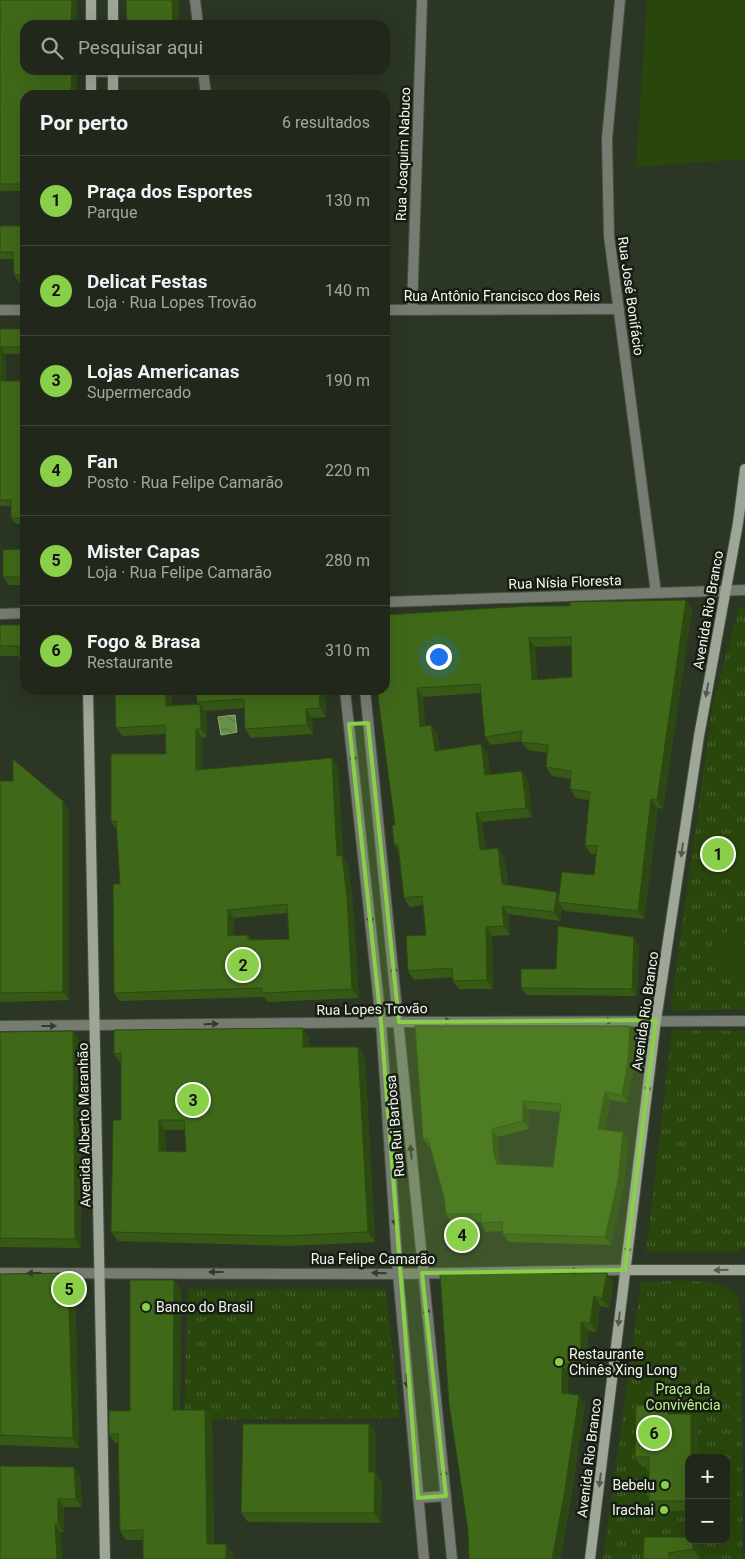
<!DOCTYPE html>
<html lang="pt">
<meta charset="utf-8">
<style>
body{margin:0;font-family:Roboto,sans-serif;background:#2d3428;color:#f1f3f6}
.controls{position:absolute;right:15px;bottom:15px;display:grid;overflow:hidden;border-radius:10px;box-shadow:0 5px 20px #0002}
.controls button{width:45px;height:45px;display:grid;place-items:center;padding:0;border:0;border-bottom:1px solid #3e443a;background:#21281b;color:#f1f3f6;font:25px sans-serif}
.you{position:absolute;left:438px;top:656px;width:18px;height:18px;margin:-12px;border:4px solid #fff;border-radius:50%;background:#1a73e8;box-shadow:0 0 0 8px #1a73e833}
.badge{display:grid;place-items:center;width:32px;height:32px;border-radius:50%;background:#89cf49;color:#111;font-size:16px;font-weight:700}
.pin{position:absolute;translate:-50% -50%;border:2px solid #fff;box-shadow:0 1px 5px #0006}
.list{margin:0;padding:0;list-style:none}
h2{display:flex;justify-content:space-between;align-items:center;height:65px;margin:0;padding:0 20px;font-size:21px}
h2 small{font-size:16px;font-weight:400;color:#a2a6a3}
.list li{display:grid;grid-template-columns:32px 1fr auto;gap:15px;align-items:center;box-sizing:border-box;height:90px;padding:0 20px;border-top:1px solid #3e443a}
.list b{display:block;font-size:19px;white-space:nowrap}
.list p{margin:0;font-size:16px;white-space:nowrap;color:#a2a6a3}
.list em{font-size:16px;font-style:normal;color:#a2a6a3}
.icon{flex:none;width:28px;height:28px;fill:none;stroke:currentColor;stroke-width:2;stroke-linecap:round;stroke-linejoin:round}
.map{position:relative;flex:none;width:745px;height:1559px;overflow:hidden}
.search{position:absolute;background:#21281b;box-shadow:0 5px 20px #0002;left:20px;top:20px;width:370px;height:55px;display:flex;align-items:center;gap:12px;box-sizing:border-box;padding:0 18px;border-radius:15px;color:#a2a6a3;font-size:19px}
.panel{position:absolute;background:#21281b;box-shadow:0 5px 20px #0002;left:20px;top:90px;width:370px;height:605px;border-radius:15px}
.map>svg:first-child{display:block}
.grass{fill:url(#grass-tufts);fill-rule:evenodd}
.pitch{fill:#29460c}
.water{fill:url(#water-waves);stroke:#90b177}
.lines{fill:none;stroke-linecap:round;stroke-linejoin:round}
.minor-casing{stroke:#485140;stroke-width:12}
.secondary-casing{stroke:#485140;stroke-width:12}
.minor{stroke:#777c73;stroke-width:10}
.secondary{stroke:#9da697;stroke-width:10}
.wall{fill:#375916;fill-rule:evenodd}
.shaded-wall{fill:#2d4912}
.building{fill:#406819;stroke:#2d4912;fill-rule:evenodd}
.oneway{fill:#535a4f}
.oneway2{fill:#343930}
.marked{fill:#89cf49;fill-opacity:0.2;stroke:#89cf49;stroke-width:4;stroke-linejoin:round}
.poi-dot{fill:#89cf49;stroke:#171c14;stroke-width:2}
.labels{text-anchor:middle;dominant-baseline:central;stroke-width:5;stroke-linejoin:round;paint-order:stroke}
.street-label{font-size:14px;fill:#f1f8ec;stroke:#171c14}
.poi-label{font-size:14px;fill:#f1f8ec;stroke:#171c14;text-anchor:start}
.park-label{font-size:14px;fill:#bcf68e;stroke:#171c14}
</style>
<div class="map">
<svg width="745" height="1559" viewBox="0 0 745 1559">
<defs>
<pattern id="grass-tufts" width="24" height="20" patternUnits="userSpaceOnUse" patternTransform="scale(1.25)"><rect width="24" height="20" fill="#29460c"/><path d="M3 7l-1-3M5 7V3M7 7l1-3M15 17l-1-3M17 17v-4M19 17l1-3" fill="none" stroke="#486130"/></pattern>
<pattern id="water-waves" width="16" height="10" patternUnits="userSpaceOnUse" patternTransform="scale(1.25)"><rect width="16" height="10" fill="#679245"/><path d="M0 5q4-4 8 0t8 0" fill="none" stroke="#5b7546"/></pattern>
</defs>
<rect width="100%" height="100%" fill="#2c3624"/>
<g class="grass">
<polygon points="739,607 745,607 745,1009 675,1011 671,1005 713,703"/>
<polygon points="672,1030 745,1031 745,1247 739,1251 726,1253 646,1252"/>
<path d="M641,1282C664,1282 727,1274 738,1298C740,1302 740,1309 741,1314L742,1559H603ZM689,1458H726V1540H689Z"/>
<polygon points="188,1289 386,1289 400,1418 184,1420"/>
</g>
<g class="pitch">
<polygon points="647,0 745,0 745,159 636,167"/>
<polygon points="745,834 745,885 720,854"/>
<polygon points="732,928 745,945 745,979 740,983 711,944"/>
</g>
<polygon class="water" points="235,715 237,732 221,735 218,717"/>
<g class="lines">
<g class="minor-casing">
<g id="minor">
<polyline points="195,0 198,25"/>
<polyline points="620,0 607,139 609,236 656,593"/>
<polyline points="203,70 206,95"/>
<polyline points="91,72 203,72"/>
<polyline points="0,310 25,310"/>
<polyline points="385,310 619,309"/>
<polyline points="412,310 422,0"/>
<polyline points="385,602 745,590"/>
<polyline points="0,614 25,613"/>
<polyline points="345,690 381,1022 398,1274 424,1559"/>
<polyline points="365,690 452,1559"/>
<polyline points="0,1026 399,1022 745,1021"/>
<polyline points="0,1273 398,1274 625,1270"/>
<polyline points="418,1498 446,1496"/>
</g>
</g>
<g class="secondary-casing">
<g id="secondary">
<polyline points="91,25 91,0"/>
<polyline points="113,25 113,0"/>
<polyline points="91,95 91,70"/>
<polyline points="113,95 113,70"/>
<polyline points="88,690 105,1559"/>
<polyline points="625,1270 745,1270"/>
<polyline points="590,1559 656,1020 699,736 738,523 745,469"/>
</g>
</g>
<use href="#minor" class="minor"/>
<use href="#secondary" class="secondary"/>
</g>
<g class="wall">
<polygon points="0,0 25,70 73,70 77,76 76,95 25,95 25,282 19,282 14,275 13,259 0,259 0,226 21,226 23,191 0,191"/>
<polygon points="0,329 25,329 25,354 5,354 6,381 25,381 25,524 16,524 11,518 11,506 0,506"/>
<polygon points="25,549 25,585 9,585 3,577"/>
<path d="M686,600L692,609L663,809L658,808L644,919L565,911L562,907L560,921L508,914L510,935L492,936L493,989H459L453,981V977L414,980L408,971L426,935L423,905L410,907L404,898L398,850L394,844L395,825L379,704L570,606ZM571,646L572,677L537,680L535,647ZM481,693L485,737L491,745L521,741L528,750L547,753L546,767L552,776L571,779L570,789L576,798L589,800L585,845L591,854H596L594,875L559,895L508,885L504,857L486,850L482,822L532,817L528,780L490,775L487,752L481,744L440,750L437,734L425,726L423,697Z"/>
<polygon points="0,625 25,625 25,669 19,660 19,656 0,656"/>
<path d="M115,690H171L172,706L198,705L197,702L325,690L326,717L312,718L313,734L251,738L245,729L244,708L204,711L206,713L207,737L202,738V769L338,767L343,857L348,864L353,906L359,998L268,1002L264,997L120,1001L114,993L120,884L117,830L111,822L166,754V734L123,736L116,728ZM287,913L289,939L251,940L248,935L234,936V918Z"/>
<polygon points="0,781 69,810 69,1000 0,1002"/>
<polygon points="639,945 637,996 526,995 521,988 556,969"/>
<path d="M303,1028L309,1038V1047H358L365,1057L375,1242L289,1246L118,1241L111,1232L121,1120V1063L114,1054ZM165,1130H185L186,1152H166Z"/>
<polygon points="0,1032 80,1040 81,1248 0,1247"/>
<path d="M636,1034L634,1069L627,1103L610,1100L605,1130L623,1132L629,1140L623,1189L611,1245L509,1242L503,1234V1231L486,1232L481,1223V1222H451L446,1214L444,1197L430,1147H429L423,1139ZM528,1109L560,1112L553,1167L500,1164L497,1137L529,1129Z"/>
<polygon points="68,1273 75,1283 79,1448 0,1445 0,1274"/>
<polygon points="174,1280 181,1290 180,1410 212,1419 214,1544 233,1553 143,1540 126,1540 120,1531 118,1443 115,1443 109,1434 130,1411"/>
<polygon points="613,1283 609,1308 600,1306 597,1332 588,1331 588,1373 568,1373 568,1393 585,1404 570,1505 560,1559 469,1559 468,1530 449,1404"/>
<polygon points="674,1414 691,1414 698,1423 698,1458 689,1458 689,1511 655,1511 649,1501 649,1467 642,1467 635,1457"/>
<polygon points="369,1424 376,1433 376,1474 382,1482 381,1523 248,1522 241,1513"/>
<polygon points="80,1476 82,1507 64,1507 64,1532 61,1532 0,1559"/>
<polygon points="700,1547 700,1559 643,1559"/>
</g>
<g class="shaded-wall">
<polygon points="72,0 77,0 76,25 71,25"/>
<polygon points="172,0 179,0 179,25 173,25"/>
<polygon points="69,70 73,70 77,76 76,95 71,95"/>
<polygon points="1,347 5,354 6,388 1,381"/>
<polygon points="686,600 692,609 663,809 657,800"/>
<polygon points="529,638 535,647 538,689 532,680"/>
<polygon points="417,688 423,697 426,736 420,727"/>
<polygon points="166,690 171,690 173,715 166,706"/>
<polygon points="319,690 325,690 326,717 320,708"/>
<polygon points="200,704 206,713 207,737 201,729"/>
<polygon points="306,709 312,718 313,734 307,725"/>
<polygon points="431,725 437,734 441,759 435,751"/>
<polygon points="196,729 202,738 203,778 196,770"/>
<polygon points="481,744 487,752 491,784 485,775"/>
<polygon points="332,758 338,767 343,857 348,864 353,906 359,998 352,989 337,856"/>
<polygon points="522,771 528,780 532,817 526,808"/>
<polygon points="651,799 658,808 644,919 638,911"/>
<polygon points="63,801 69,810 69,1000 63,992"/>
<polygon points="476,813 482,822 487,859 480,850"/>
<polygon points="498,848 504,857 508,893 502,884"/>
<polygon points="557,892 563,901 558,902 562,907 560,921 554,912"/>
<polygon points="502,906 508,914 510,935 504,926"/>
<polygon points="228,910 234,918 234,945 228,936"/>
<polygon points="486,927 492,936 493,989 487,980"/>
<polygon points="634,937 639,945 637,996 632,989"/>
<polygon points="630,1026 636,1034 634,1069 627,1103 622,1095"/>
<polygon points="303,1028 309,1038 309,1057 303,1047"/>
<polygon points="73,1031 80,1040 81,1248 75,1239"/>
<polygon points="358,1047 365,1057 375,1242 368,1232"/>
<polygon points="605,1092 610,1100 604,1137 598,1129"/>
<polygon points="523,1101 528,1109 529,1129 523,1121"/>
<polygon points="159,1120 165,1130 166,1161 159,1151"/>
<polygon points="492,1129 497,1137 500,1163 503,1172 497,1164 494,1155"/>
<polygon points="623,1132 629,1140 623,1189 611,1245 605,1237"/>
<polygon points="68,1273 75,1283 79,1448 73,1438"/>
<polygon points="607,1273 613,1283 609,1308 602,1299"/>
<polygon points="174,1280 181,1290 180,1420 173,1410"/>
<polygon points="594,1296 600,1306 597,1332 590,1323"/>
<polygon points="581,1322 588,1331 588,1373 581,1364"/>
<polygon points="562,1364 568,1373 568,1402 562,1393"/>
<polygon points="579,1395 585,1404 570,1505 560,1559 552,1559"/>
<polygon points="668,1405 675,1415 668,1414"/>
<polygon points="205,1410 212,1419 214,1553 207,1544"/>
<polygon points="691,1414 698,1423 698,1458 691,1458"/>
<polygon points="369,1424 376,1433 376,1474 382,1482 381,1523 374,1513 369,1472"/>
<polygon points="74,1467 80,1476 82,1507 76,1499"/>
<polygon points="58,1499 64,1507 64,1532 58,1524"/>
<polygon points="55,1524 61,1532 62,1559 57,1559"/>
<polygon points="693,1540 696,1540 700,1547 700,1559 693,1549"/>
<polygon points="226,1544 233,1553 233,1559 226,1559"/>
</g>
<g class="building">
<polygon points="0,0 72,0 71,25 25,25 25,70 72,70 71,95 25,95 25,275 14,275 13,252 0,252 0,226 21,226 24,184 0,184"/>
<polygon points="126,0 172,0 173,25 127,25"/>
<polygon points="0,329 25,329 25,347 1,347 1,381 25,381 25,518 11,518 11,500 0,500"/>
<polygon points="25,549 25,577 3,577 3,550"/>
<path d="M686,600L657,800L651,799L638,911L558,902L562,872L594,875L597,846L585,845L590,792L570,789L571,771L546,767L548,745L521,742L522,731L485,737L480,684L417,688L420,727L431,725L435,751L481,744L485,775L522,771L526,808L476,813L480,850L498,848L502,884L557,892L554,912L502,906L504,926L486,927L487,980L453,981L452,968L408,971L406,936L426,935L422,896L404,898L398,844H394L392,825H395L379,704L378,690H385V615L527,606H570V602ZM571,637L572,677L532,680L529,638Z"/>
<polygon points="0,625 25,625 25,660 19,660 19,646 0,646"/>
<path d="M115,690H166V706L200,704L201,729H196V770L332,758L337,856L342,855L347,897L352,989L262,993V988L114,993L113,884H120L116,821L111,822V754H166L165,725L116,728ZM287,904L289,939L248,940V935L228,936V910Z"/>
<polygon points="196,690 319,690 320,708 306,709 307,725 245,729 244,699 197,702"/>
<polygon points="13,759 63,801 63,992 0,993 0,781 13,781"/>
<polygon points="558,926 634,937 632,989 521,988 521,969 556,969"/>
<path d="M415,1026H630L628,1061L622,1095L605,1092L598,1129L623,1132L618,1181L605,1237L503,1234L502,1222L481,1223V1214H446L444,1197L428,1139H423ZM523,1101L561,1104L553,1167L497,1164L494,1155L492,1129L523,1121Z"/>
<path d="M303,1028V1047H358L368,1232L283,1236L111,1232L113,1120H121V1053L114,1054V1030ZM159,1120H184L186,1152L159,1151Z"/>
<polygon points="73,1031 75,1239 0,1238 0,1032"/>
<polygon points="68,1273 73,1438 0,1435 0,1274"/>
<polygon points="440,1273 607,1273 602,1299 594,1296 590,1323 581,1322 581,1364 562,1364 562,1393 579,1395 564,1496 552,1559 469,1559 468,1530 449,1404"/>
<polygon points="130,1280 174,1280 173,1410 205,1410 207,1544 226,1544 226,1559 143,1559 143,1530 120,1531 118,1434 109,1434 109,1411 130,1411"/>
<polygon points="636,1405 668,1405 668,1414 691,1414 691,1458 689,1458 689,1501 649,1501 649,1457 635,1457"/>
<polygon points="243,1424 369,1424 369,1472 375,1472 374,1513 241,1513"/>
<polygon points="0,1466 74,1467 76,1499 58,1499 58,1524 55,1524 57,1559 0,1559"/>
<polygon points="644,1537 689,1537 689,1540 693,1540 693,1549 669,1553 669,1559 643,1559"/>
</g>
<defs><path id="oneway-solid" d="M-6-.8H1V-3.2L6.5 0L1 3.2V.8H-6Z" transform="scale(1.25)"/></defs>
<g class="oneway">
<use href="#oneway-solid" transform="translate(707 690) rotate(100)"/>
<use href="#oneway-solid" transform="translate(682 850) rotate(98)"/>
<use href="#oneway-solid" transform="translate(648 1086) rotate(97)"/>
<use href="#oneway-solid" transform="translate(628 1247) rotate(98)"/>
<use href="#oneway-solid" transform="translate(721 1270) rotate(179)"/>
<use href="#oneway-solid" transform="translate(619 1319) rotate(97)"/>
<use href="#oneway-solid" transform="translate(600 1480) rotate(97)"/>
</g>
<g class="oneway2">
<use href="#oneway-solid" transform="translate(353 756) rotate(84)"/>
<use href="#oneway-solid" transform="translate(370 917) rotate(84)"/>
<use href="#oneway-solid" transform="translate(394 973) rotate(-96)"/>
<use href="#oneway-solid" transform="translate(444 1021)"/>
<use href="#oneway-solid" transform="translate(606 1021)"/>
<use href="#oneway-solid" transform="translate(211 1024) rotate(-1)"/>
<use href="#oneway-solid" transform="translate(49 1026)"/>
<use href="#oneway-solid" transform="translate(411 1152) rotate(-95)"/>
<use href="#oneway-solid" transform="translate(395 1219) rotate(86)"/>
<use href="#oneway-solid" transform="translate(576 1271) rotate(179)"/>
<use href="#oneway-solid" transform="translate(216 1272) rotate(-180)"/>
<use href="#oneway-solid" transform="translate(34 1273) rotate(179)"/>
<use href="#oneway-solid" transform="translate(379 1273) rotate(-179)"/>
<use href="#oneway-solid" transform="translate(427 1314) rotate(-97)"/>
<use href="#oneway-solid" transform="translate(407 1381) rotate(85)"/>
<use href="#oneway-solid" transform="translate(444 1476) rotate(-96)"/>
</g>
<path class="marked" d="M368,723L399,1022L656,1020L625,1270L422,1273L446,1496L418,1498L381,1022L349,724Z"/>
<g class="poi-dot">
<circle cx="146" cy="1307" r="5"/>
<circle cx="559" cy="1362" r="5"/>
<circle cx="665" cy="1485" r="5"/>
<circle cx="664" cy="1510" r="5"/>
</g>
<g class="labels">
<g class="street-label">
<text transform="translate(403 154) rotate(-88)">Rua Joaquim Nabuco</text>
<text x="502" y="296">Rua Antônio Francisco dos Reis</text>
<text transform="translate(631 296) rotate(82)">Rua José Bonifácio</text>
<text transform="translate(565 582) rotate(-2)">Rua Nísia Floresta</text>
<text transform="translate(708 610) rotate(-80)">Avenida Rio Branco</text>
<text transform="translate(372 1009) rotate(-1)">Rua Lopes Trovão</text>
<text transform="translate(645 1011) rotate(-82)">Avenida Rio Branco</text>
<text transform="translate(84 1125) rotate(-91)">Avenida Alberto Maranhão</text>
<text transform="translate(395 1126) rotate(-95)">Rua Rui Barbosa</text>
<text x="373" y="1259">Rua Felipe Camarão</text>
<text transform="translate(589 1458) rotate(-83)">Avenida Rio Branco</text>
</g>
<g class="poi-label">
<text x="156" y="1307">Banco do Brasil</text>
<text x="569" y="1354">Restaurante<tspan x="569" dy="16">Chinês Xing Long</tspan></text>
<text x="655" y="1485" text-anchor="end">Bebelu</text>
<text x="654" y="1510" text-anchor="end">Irachai</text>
</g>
<g class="park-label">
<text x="683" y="1389">Praça da<tspan x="683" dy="16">Convivência</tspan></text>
</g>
</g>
</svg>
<div class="controls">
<button>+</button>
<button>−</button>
</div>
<div class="you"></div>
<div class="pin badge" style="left:718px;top:854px">1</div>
<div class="pin badge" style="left:243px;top:965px">2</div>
<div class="pin badge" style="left:193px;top:1100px">3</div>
<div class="pin badge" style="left:462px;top:1235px">4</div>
<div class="pin badge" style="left:69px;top:1289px">5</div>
<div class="pin badge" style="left:654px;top:1433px">6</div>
<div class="search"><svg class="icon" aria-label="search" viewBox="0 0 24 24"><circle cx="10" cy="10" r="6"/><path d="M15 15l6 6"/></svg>Pesquisar aqui</div>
<section class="panel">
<h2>Por perto<small>6 resultados</small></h2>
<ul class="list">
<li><span class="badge">1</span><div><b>Praça dos Esportes</b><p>Parque</p></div><em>130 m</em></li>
<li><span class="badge">2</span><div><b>Delicat Festas</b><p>Loja · Rua Lopes Trovão</p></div><em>140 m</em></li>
<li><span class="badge">3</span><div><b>Lojas Americanas</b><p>Supermercado</p></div><em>190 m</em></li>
<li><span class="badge">4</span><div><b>Fan</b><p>Posto · Rua Felipe Camarão</p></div><em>220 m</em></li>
<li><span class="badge">5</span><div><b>Mister Capas</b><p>Loja · Rua Felipe Camarão</p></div><em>280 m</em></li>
<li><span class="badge">6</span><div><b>Fogo &amp; Brasa</b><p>Restaurante</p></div><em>310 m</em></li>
</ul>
</section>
</div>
